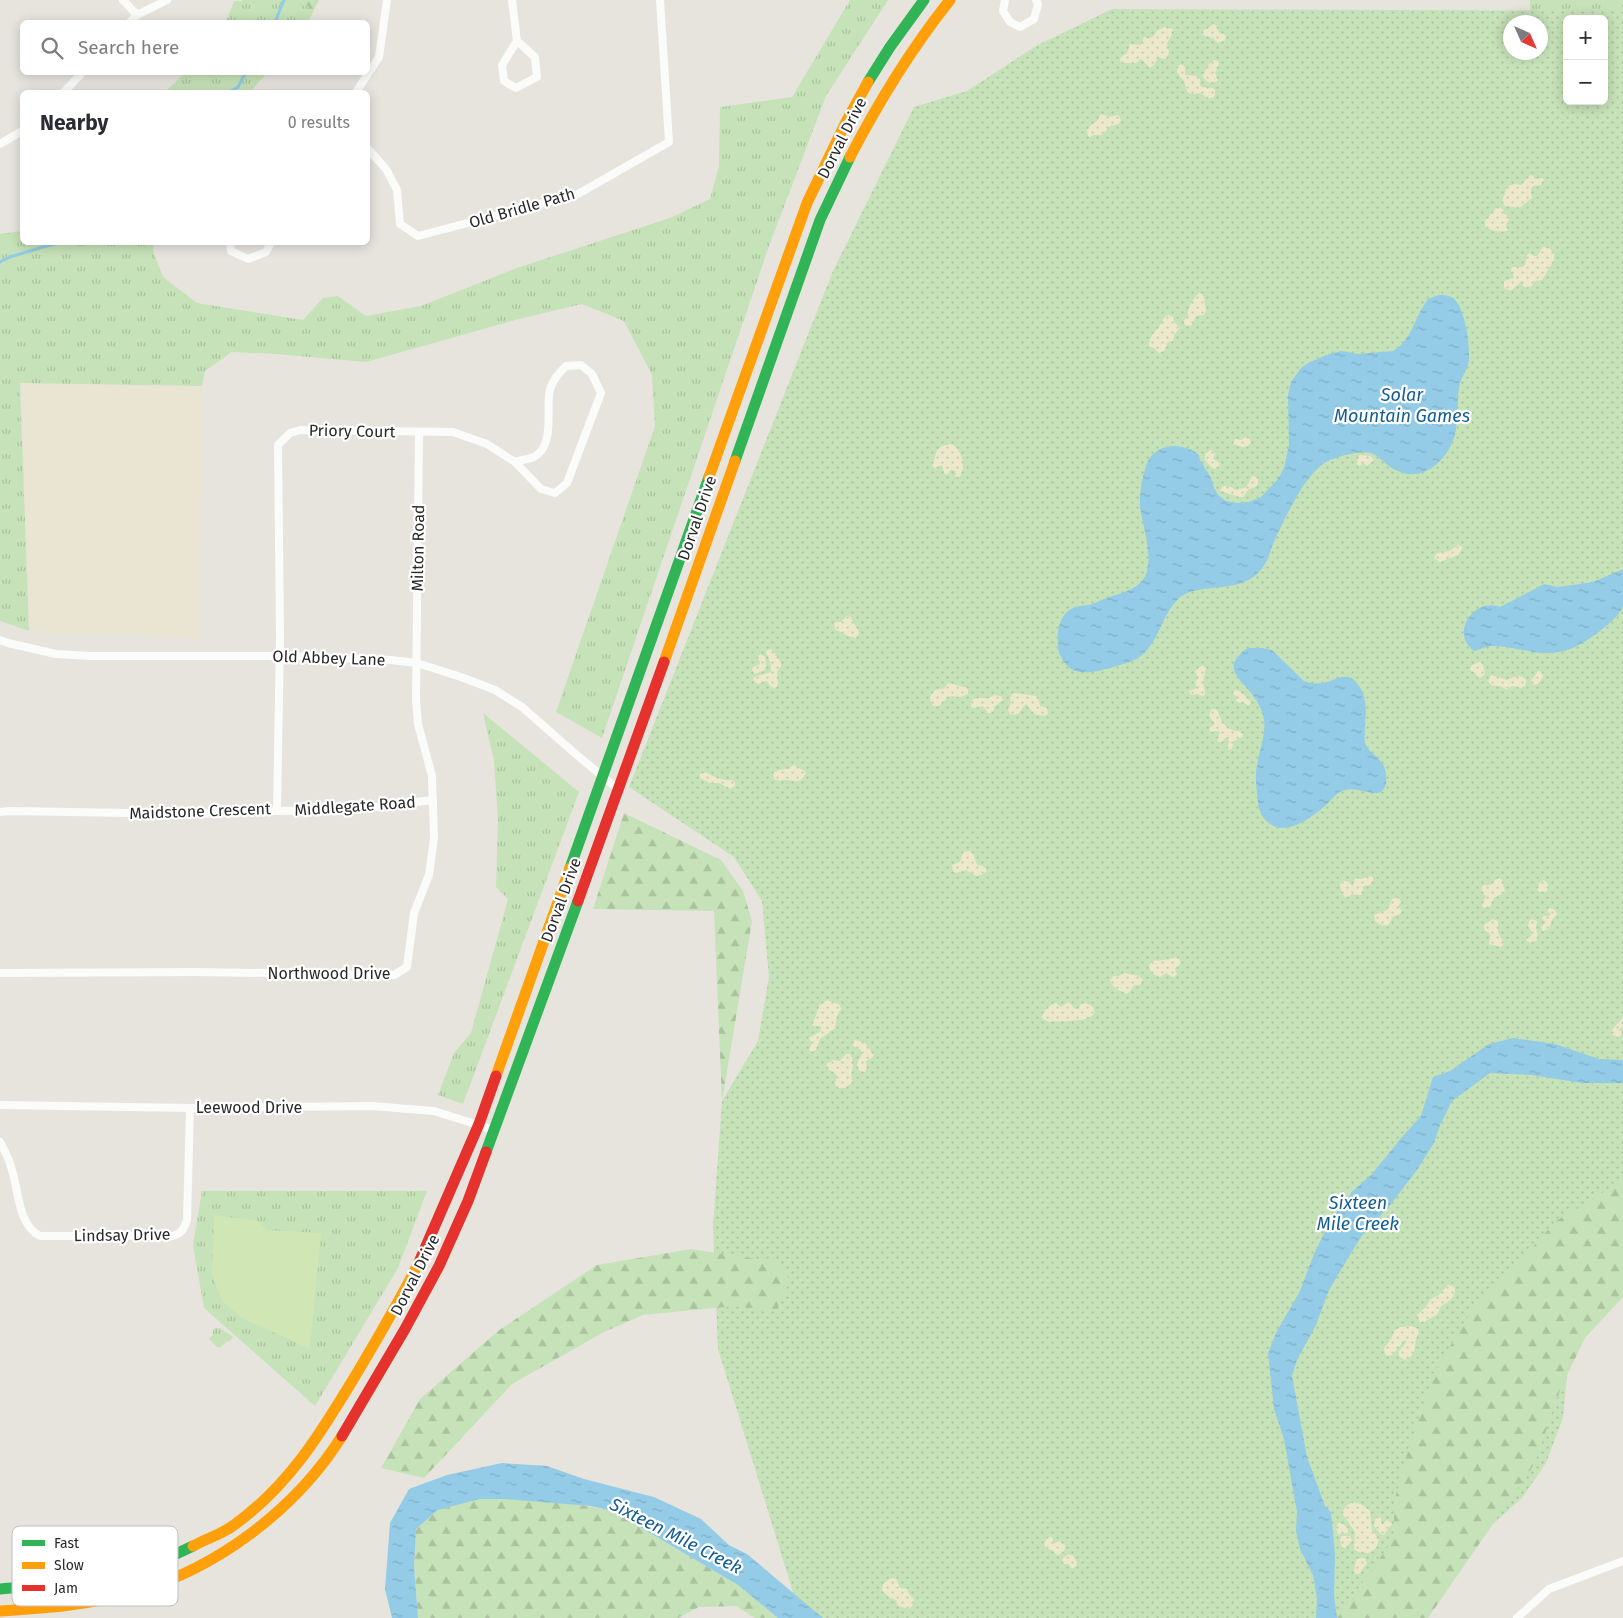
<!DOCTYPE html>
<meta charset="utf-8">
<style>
body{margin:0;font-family:"Fira Sans",sans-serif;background:#f2f2f3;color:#2b2b33}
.controls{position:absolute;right:15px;top:15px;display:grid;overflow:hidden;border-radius:8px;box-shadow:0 2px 12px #0003}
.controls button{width:45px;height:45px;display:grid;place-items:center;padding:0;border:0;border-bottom:1px solid #e1e1e2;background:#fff;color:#2b2b33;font:25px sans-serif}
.compass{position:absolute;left:1503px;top:15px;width:45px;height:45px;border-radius:50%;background:#fff;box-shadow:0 2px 12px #0003;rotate:135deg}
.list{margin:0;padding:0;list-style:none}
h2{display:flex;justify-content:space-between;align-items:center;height:65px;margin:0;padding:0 20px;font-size:21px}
h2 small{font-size:16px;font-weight:400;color:#7c7c81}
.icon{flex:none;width:28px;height:28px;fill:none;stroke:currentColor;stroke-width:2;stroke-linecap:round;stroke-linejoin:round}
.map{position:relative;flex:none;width:1623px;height:1618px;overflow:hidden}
.search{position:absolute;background:#fff;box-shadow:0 2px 12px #0003;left:20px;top:20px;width:350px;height:55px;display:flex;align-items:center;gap:12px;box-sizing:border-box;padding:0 18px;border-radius:8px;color:#7c7c81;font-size:19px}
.panel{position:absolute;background:#fff;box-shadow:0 2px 12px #0003;left:20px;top:90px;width:350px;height:155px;border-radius:8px}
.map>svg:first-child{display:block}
.education{fill:#eae4d3}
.grass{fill:url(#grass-dots);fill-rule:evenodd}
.forest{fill:url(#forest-firs)}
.sand{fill:url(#sand-dots)}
.park{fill:url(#park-tufts)}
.pitch{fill:#d0e6b5}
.water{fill:url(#water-ripples)}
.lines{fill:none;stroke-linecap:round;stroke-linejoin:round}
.stream{stroke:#94cbe6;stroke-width:3}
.street{stroke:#fbfbfa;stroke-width:8}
.fast{stroke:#30b455;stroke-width:11}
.slow{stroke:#ff9f0a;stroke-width:11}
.jam{stroke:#e5322d;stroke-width:11}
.labels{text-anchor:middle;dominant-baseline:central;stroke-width:4.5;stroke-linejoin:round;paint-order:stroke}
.street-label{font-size:16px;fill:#292929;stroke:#fff}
.water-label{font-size:18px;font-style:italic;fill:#115d94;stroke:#fff}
.key{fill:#fff;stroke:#bfbfbf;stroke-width:1}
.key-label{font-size:14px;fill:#292929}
</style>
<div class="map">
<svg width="1623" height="1618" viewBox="0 0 1623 1618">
<defs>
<pattern id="grass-dots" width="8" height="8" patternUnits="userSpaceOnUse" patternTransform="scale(1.25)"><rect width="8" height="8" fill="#c6e2b8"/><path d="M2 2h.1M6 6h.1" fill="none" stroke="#aac29e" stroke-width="1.8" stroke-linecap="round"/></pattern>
<pattern id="forest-firs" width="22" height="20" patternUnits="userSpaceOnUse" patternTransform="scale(1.25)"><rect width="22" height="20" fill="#c6e2b8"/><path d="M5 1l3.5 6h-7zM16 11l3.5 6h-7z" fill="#aac29e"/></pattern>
<pattern id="sand-dots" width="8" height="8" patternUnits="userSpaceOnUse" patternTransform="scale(1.25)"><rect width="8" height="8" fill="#ebe8cc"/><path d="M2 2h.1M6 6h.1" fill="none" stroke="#cac7af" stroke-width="1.8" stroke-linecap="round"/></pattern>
<pattern id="park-tufts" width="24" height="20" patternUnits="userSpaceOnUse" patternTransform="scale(1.25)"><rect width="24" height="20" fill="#c6e2b8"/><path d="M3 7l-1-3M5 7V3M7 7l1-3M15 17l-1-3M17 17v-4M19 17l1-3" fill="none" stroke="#aac29e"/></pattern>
<pattern id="water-ripples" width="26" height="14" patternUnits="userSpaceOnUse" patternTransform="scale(1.25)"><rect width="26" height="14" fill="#94cbe6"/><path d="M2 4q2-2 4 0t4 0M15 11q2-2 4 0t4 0" fill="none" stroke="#80aec5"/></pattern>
</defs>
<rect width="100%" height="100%" fill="#e7e4de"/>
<polygon class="education" points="20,383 202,386 199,637 48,634 29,631"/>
<path class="grass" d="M1112,9L1623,11V1265L1570,1345L1563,1418L1546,1463L1522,1498L1454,1559L1405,1618H801L718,1349L713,1226L722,1101L758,1041L769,977L762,901L734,857L629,787L833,271L914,107L967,91L1036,46ZM1567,19H1604V101H1567ZM1510,22H1540V52H1510Z"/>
<g class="forest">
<polygon points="243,0 319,0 308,22 227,22"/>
<polygon points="624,813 721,860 743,891 752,921 722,1101 714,911 593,909"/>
<polygon points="1623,1180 1623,1297 1585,1338 1560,1390 1535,1463 1428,1618 1337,1618 1393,1540 1395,1499 1409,1446 1437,1368 1476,1303 1512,1270 1556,1221"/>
<polygon points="691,1249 775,1262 790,1280 776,1311 735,1306 643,1315 604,1332 512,1384 424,1478 381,1468 420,1399 498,1331 597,1265"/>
<path d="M480,1499C524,1499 570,1501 613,1511L738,1585L778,1618H755L736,1606L699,1607L678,1618H418L414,1567L416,1529L438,1510Z"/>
</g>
<g class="sand">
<polygon points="1214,24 1217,26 1219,33 1224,34 1226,36 1225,40 1218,43 1213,38 1205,36 1202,34 1203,31"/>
<polygon points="1164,27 1173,29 1172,34 1167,43 1169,52 1167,58 1164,59 1158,57 1154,65 1150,68 1141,59 1136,63 1121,63 1120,58 1127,53 1130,44 1141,45 1144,37 1152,38 1157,31"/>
<path d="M1214,60L1218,61L1219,64L1215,73L1218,80C1214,85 1208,83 1204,79L1203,75L1209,64Z"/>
<path d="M1181,64L1185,67V75L1197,76L1200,79V85L1202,87L1213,88L1215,90V96L1209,99L1201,93C1198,93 1192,95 1189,93C1185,90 1186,85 1184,81C1180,75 1176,75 1177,67Z"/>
<polygon points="1102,114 1109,117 1119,115 1121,121 1118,124 1110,126 1102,135 1094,135 1090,137 1088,136 1087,130 1090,126 1098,120 1100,115"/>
<polygon points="1530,175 1533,176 1535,179 1542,178 1544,180 1541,185 1533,186 1531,189 1532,198 1519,208 1505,206 1502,202 1507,187 1514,184 1521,185"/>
<path d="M1497,207L1503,209L1504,214L1509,217V220L1506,225L1508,230C1503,234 1490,230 1485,227V221Z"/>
<polygon points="1543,247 1549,248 1554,253 1554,260 1542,280 1535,281 1532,286 1527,288 1523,286 1522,281 1512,290 1507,290 1504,288 1504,281 1514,278 1511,270 1512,267 1522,267 1525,265 1527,255 1529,253 1534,256 1537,256"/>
<path d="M1199,293L1202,294L1204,298L1206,311L1204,315L1196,316L1192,325L1188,326L1184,324V320L1188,316C1187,309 1193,298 1199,293Z"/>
<path d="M1168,315L1173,317L1174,322L1180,328L1174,335L1173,341L1168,342L1164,351L1159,353L1154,348L1149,346C1149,338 1153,333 1158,328C1163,323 1162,318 1168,315Z"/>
<polygon points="1246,437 1249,438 1251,442 1248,446 1242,447 1233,444 1235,439 1241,440"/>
<path d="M951,444C962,449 968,470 958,478L955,476L956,472L953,470H951L947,475L944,473L942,465L939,466L936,469L932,466L937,450L942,446Z"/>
<polygon points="1211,450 1215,453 1213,459 1220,463 1219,466 1215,469 1212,468 1205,460 1205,454"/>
<polygon points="1360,455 1370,456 1374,460 1367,466 1363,463 1360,466 1357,464 1358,457"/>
<path d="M1253,476L1258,478V484C1255,488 1252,488 1248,490C1246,492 1245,495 1243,497C1240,498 1222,492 1220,490L1223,486L1231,487L1236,490C1239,488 1243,489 1246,487C1249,485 1249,479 1253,476Z"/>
<path d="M1458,545L1462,547V549L1458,555L1440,562L1434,558L1437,553C1449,550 1447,554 1458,545Z"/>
<path d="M847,616L851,617C853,623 858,628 859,633L856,638L848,636L835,629L834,623L837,622H841Z"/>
<path d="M771,649L781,662V666L777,672L778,683L777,687L774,688L770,686L767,681L757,684L753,680L754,677L771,672C772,666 769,658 766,653L767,650Z"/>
<polygon points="761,654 765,657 766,667 763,671 754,674 752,670 753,667 760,664 760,662 757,657"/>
<polygon points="1480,662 1483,665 1485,674 1480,678 1478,678 1475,673 1471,671 1470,669 1472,665"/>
<polygon points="1201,666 1204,666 1206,668 1203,682 1205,693 1204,696 1196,694 1191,695 1189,691 1197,688 1195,682 1198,678 1195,671"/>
<polygon points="1538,671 1542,672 1543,677 1538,684 1533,685 1531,681"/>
<polygon points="1491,675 1507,680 1514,677 1521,676 1526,680 1526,685 1521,688 1512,686 1507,690 1500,686 1492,686 1488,681"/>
<path d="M948,683L968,688V694L961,697L949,696L939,706H933L930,699C931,692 936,688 944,689Z"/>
<path d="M1236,690C1241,691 1248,698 1251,703L1249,705H1247L1243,702L1239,703L1236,701L1237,697L1232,693Z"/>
<path d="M1013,693L1037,696L1040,706L1047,708L1048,714L1044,716L1034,714L1026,704C1020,709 1021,717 1010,714L1008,709L1011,703L1010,698Z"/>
<path d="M994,695L1001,696L1003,700L995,706L993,712L991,713H988L983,706L975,708L971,707V702C977,695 980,699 987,698C990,698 992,696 994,695Z"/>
<path d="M1214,709L1217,710C1220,717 1223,727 1232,730C1237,732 1239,730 1243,734L1242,737L1234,741L1232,749L1228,750L1227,748L1229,742L1228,738H1225L1222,742H1219L1217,740L1220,732L1216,731L1212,732L1210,731L1209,728L1215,724L1209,716L1211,710Z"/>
<path d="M794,765L806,772C801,785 796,780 786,780C781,780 779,782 774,779L773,773L779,770L788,769Z"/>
<path d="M706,772C713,777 723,781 732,780L735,782V786L730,789L719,783H710L700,778V774Z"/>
<polygon points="969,851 973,853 977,865 983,866 986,869 986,872 981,875 976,876 966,870 956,873 953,871 952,865 960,862 963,852"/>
<path d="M1370,876L1373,877V881L1370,885L1363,886C1362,896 1364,896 1352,894L1347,898L1344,896C1342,891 1338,886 1342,881H1347L1353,886L1355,878L1362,879Z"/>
<polygon points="1499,878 1502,880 1505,892 1494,898 1490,907 1484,908 1482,905 1486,896 1482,892 1482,887 1484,885 1491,885 1495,880"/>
<polygon points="1544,880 1548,884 1548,889 1546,892 1539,892 1537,889 1539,885 1539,883"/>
<path d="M1398,897L1401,902L1398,906L1402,911L1400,914L1392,917C1391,919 1392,921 1390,923C1387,928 1378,924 1375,921L1374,915L1387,910L1392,899Z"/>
<polygon points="1549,908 1555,910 1557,914 1552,920 1549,929 1543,931 1541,927 1546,922 1542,919 1543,916 1550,916 1550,913 1547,912"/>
<path d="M1493,919L1498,921V932L1504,944L1501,947L1489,944V941L1491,935C1488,931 1483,932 1484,925Z"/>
<polygon points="1531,919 1537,921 1536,927 1538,937 1536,941 1530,943 1526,940 1527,938 1531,936 1532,932 1528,927 1529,921"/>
<path d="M1177,957L1180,960V964L1175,969L1177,974L1174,977L1170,976L1167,973L1160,977C1154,975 1150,973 1149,966C1152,959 1156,961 1164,960C1168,960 1172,958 1177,957Z"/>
<path d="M1124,973L1139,976L1143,980L1140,985L1133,986L1131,991L1126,994C1120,991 1112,987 1110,981L1113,976H1119Z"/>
<polygon points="827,1000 840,1005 841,1009 837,1016 835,1028 820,1039 816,1050 812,1052 809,1050 812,1043 808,1038 820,1032 821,1028 820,1026 813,1026 812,1023 816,1016 819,1006"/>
<path d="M1068,1002L1070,1003L1075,1009L1079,1008L1081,1004L1086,1003L1093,1007L1095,1013C1085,1024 1063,1020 1049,1022L1042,1018C1042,1012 1050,1004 1056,1003L1061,1007Z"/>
<polygon points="1623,1018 1623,1027 1620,1028 1619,1030 1623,1033 1618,1038 1612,1034 1612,1030"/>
<path d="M855,1040L865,1043L874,1055L872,1058L866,1061L867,1068L865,1072L860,1071C854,1064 859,1060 862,1054L861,1050L853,1046L852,1043Z"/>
<path d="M846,1054H850C854,1060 853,1069 851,1076L853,1082L845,1088H838L835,1085L837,1075L828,1069L826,1064L833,1060L840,1061Z"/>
<path d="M1448,1285L1453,1286L1455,1289C1455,1299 1447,1302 1440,1307C1438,1318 1433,1315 1425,1322H1420L1417,1315L1425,1308L1431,1299L1439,1295Z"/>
<path d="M1411,1326L1417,1328L1419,1332C1418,1335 1417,1337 1416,1340C1414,1350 1416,1356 1404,1360L1399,1356V1351L1406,1343L1405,1340L1392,1355L1387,1356L1385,1354L1384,1348L1391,1339L1394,1331L1400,1327Z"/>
<polygon points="1353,1502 1361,1504 1370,1511 1372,1530 1379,1540 1376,1548 1369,1553 1358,1552 1354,1549 1355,1532 1342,1513 1346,1506"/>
<polygon points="1378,1516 1381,1518 1382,1525 1387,1520 1391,1522 1392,1524 1384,1535 1381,1534 1374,1526 1375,1519"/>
<polygon points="1338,1523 1341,1523 1348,1528 1348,1533 1338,1534 1336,1529"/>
<polygon points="1342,1536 1350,1536 1352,1541 1345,1548 1342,1547 1340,1540"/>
<polygon points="1048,1537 1052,1537 1054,1544 1059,1541 1065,1545 1065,1549 1063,1553 1057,1555 1052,1550 1046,1548 1044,1544"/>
<polygon points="1069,1554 1073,1556 1077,1562 1076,1566 1073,1568 1071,1568 1069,1564 1064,1564 1062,1562 1063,1558"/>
<path d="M1362,1558L1365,1559L1367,1563L1359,1574H1355L1354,1571C1355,1566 1355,1562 1357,1559Z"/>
<polygon points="894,1578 897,1580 900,1588 907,1589 909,1594 914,1599 913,1605 909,1609 898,1606 896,1600 890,1598 882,1591 883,1584 889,1579"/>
</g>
<g class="park">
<polygon points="850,0 888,0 826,96 769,246 602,738 556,712 655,426 652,375 624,321 582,304 519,319 366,362 276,354 232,352 205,371 202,386 20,383 29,631 0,621 0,234 22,231 22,242 154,243 153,251 163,277 197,303 303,320 323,298 338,296 366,316 421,306 517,268 670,218 710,199 719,166 720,107 792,97"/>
<rect x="1530" y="0" width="93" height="11"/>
<polygon points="234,1 309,6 302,22 226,22"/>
<polygon points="185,73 185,72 267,73 250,92 165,92"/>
<polygon points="483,713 579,792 463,1104 438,1095 454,1053 471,1033 508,899 496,887 498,820 494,761"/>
<polygon points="202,1191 427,1191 398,1268 315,1406 204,1308 193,1245"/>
<polygon points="215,1328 220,1328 233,1337 230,1341 226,1342 221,1347 217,1347 209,1339 213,1335 213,1330"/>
</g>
<polygon class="pitch" points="214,1215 258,1221 267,1230 321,1233 310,1349 242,1318 222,1301 212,1274"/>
<g class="water">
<path d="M1439,295C1443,295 1449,295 1453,298C1465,306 1470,346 1469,360C1468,370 1460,378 1459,388C1456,406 1460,426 1452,443C1441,467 1417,484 1392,468C1385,464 1379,456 1371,453C1360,450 1333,457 1323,464C1315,470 1309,478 1303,486C1291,505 1282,524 1273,544C1270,552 1268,561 1263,567C1249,587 1227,586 1204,589C1198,590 1191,591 1185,594C1161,608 1161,644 1138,658C1130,663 1119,665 1110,668C1100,671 1085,674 1075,671C1067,668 1058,655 1058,647C1057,633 1058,615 1073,608C1079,605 1087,606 1093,604C1098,602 1102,599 1107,598C1122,592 1141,590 1147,572C1152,553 1143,526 1140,507C1139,495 1143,468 1150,458C1153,453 1160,449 1166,447C1177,444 1191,448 1199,455L1200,460L1211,478L1214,488L1218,495L1226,501L1237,503L1249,502L1261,497L1278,479L1284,468L1289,445L1288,395L1291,382L1301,368L1310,362L1329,354L1342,351L1358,354L1393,351L1401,345L1409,335L1421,310L1428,299Z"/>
<path d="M1621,570L1623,571C1623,582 1623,596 1623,606C1620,619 1585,643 1573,648C1566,650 1558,653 1550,653C1531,654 1512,646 1493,646C1487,646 1481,649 1474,651C1449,633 1475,597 1500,607L1544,584L1558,587L1593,582Z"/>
<path d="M1248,648H1262L1272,650L1304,681C1317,686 1326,683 1338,678C1345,676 1351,676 1356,682C1372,700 1363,721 1365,743C1371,757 1385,757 1386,776C1387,783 1386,787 1381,792C1367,796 1354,784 1340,792C1335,795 1330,801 1326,805C1313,816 1290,835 1272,825C1259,818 1258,805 1257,792C1256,783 1255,775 1257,766C1259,751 1266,735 1264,720C1263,711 1257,700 1251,693C1244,683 1226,671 1237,658C1240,654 1243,651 1248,648Z"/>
<polygon points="1513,1038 1555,1044 1599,1059 1623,1060 1623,1083 1582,1083 1531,1075 1490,1073 1452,1101 1440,1125 1434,1143 1417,1170 1391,1204 1360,1238 1329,1290 1316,1325 1297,1360 1292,1376 1307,1457 1325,1506 1331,1512 1335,1555 1334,1595 1337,1618 1316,1618 1317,1598 1313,1575 1300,1549 1296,1531 1297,1512 1284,1439 1274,1409 1268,1353 1276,1333 1300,1291 1314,1254 1330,1221 1353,1191 1372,1174 1402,1137 1421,1116 1433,1077 1450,1071 1489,1044"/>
<polygon points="502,1463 547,1466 584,1479 654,1497 701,1519 729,1545 747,1554 823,1618 778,1618 738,1585 613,1511 591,1506 505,1499 480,1499 438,1510 416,1529 414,1567 418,1618 392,1618 385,1589 390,1523 409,1489 447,1475"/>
</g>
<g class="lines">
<g class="stream">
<polyline points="275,22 284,0"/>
<polyline points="229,92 238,87 246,72"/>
<polyline points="0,262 10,257 60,242"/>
</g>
<g class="street">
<polyline points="123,0 137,15"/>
<polyline points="512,0 517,41 502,65 504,81 516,88 537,77 535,57 517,41"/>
<polyline points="1005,0 1003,11 1010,22 1020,27 1034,19 1038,4 1036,0"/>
<polyline points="130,22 137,15 167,0"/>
<polyline points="64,92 83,72"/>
<polyline points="356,92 379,57 387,0"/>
<polyline points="0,144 22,131"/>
<polyline points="368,149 386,169 397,190 400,224 418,236 578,194 669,142 660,0"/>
<polyline points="230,242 231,251 248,259 266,252 271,242"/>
<polyline points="0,640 8,643 56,654 91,656 280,656 391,660 417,663 461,677 495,690 522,707 578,756 619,790"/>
<polyline points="277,811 351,810 433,800"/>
<path d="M0,812L10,811L190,814L277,811L280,638L278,445L290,433L300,430L453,432L487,444L515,462L541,489L555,493L567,483L601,393L592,374L581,365L566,366C558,374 550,383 549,395C547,413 554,446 534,457C529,459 521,460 515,462"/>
<polyline points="0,973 197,972 394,975 407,967 414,913 429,875 434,838 432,776 418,724 416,700 419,433"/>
<polyline points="0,1105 190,1108 372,1106 434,1111 494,1130"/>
<path d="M0,1142C4,1150 9,1158 11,1167C19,1189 17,1224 40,1236H173C182,1233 184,1229 187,1220L190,1108"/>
<polyline points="1517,1618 1549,1589 1623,1561"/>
</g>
<g class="fast">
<polyline points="868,82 890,47 924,0"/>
<polyline points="735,461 820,220 850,157"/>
<polyline points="570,868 709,477"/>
<polyline points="486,1152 578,901"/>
<path d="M0,1589C36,1586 75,1585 111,1577C139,1570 167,1559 193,1546"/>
</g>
<g class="slow">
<path d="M850,157C879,101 911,49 950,0"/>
<polyline points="709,477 807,203 846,122 868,82"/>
<polyline points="664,662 735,461"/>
<polyline points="496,1076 570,868"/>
<path d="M193,1546C206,1539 222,1534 234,1525C290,1485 322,1431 357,1373C379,1336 401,1299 420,1260"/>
<path d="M0,1611C45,1608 91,1605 135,1592C218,1568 296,1509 342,1436"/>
</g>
<g class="jam">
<polyline points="578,901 664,662"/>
<polyline points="420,1260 479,1124 496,1076"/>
<polyline points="342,1436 405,1329 439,1266 468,1201 486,1152"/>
</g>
</g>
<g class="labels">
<g class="street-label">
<text transform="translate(842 138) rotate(-63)">Dorval Drive</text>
<text transform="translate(522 208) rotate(-16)">Old Bridle Path</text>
<text transform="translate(352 431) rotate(1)">Priory Court</text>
<text transform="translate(697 518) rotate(-71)">Dorval Drive</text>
<text transform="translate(418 548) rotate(-89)">Milton Road</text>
<text transform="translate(329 658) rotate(2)">Old Abbey Lane</text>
<text transform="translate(355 806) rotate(-4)">Middlegate Road</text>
<text transform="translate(200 811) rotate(-2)">Maidstone Crescent</text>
<text transform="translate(561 900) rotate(-70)">Dorval Drive</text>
<text x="329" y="973">Northwood Drive</text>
<text x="249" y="1107">Leewood Drive</text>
<text transform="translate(122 1235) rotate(-1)">Lindsay Drive</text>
<text transform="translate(415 1275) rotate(-63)">Dorval Drive</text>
</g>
<g class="water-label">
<text x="1402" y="395">Solar<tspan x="1402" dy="21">Mountain Games</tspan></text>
<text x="1358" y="1203">Sixteen<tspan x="1358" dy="21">Mile Creek</tspan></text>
<text transform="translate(676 1536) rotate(27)">Sixteen Mile Creek</text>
</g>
</g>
<rect x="12" y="1526" width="166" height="80" rx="8" class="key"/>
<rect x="22" y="1540" width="23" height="6" fill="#30b455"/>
<rect x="22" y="1562" width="23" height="7" fill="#ff9f0a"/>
<rect x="22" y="1585" width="23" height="6" fill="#e5322d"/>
<g class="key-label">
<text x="54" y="1548">Fast</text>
<text x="54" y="1570">Slow</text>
<text x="54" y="1593">Jam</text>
</g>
</svg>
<div class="controls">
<button>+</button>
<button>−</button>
</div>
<svg class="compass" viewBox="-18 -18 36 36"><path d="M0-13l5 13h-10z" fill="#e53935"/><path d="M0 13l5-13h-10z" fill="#7c7c81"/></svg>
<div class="search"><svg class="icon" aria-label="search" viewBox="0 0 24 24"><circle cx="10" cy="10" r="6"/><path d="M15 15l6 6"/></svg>Search here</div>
<section class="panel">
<h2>Nearby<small>0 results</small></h2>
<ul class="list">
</ul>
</section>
</div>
